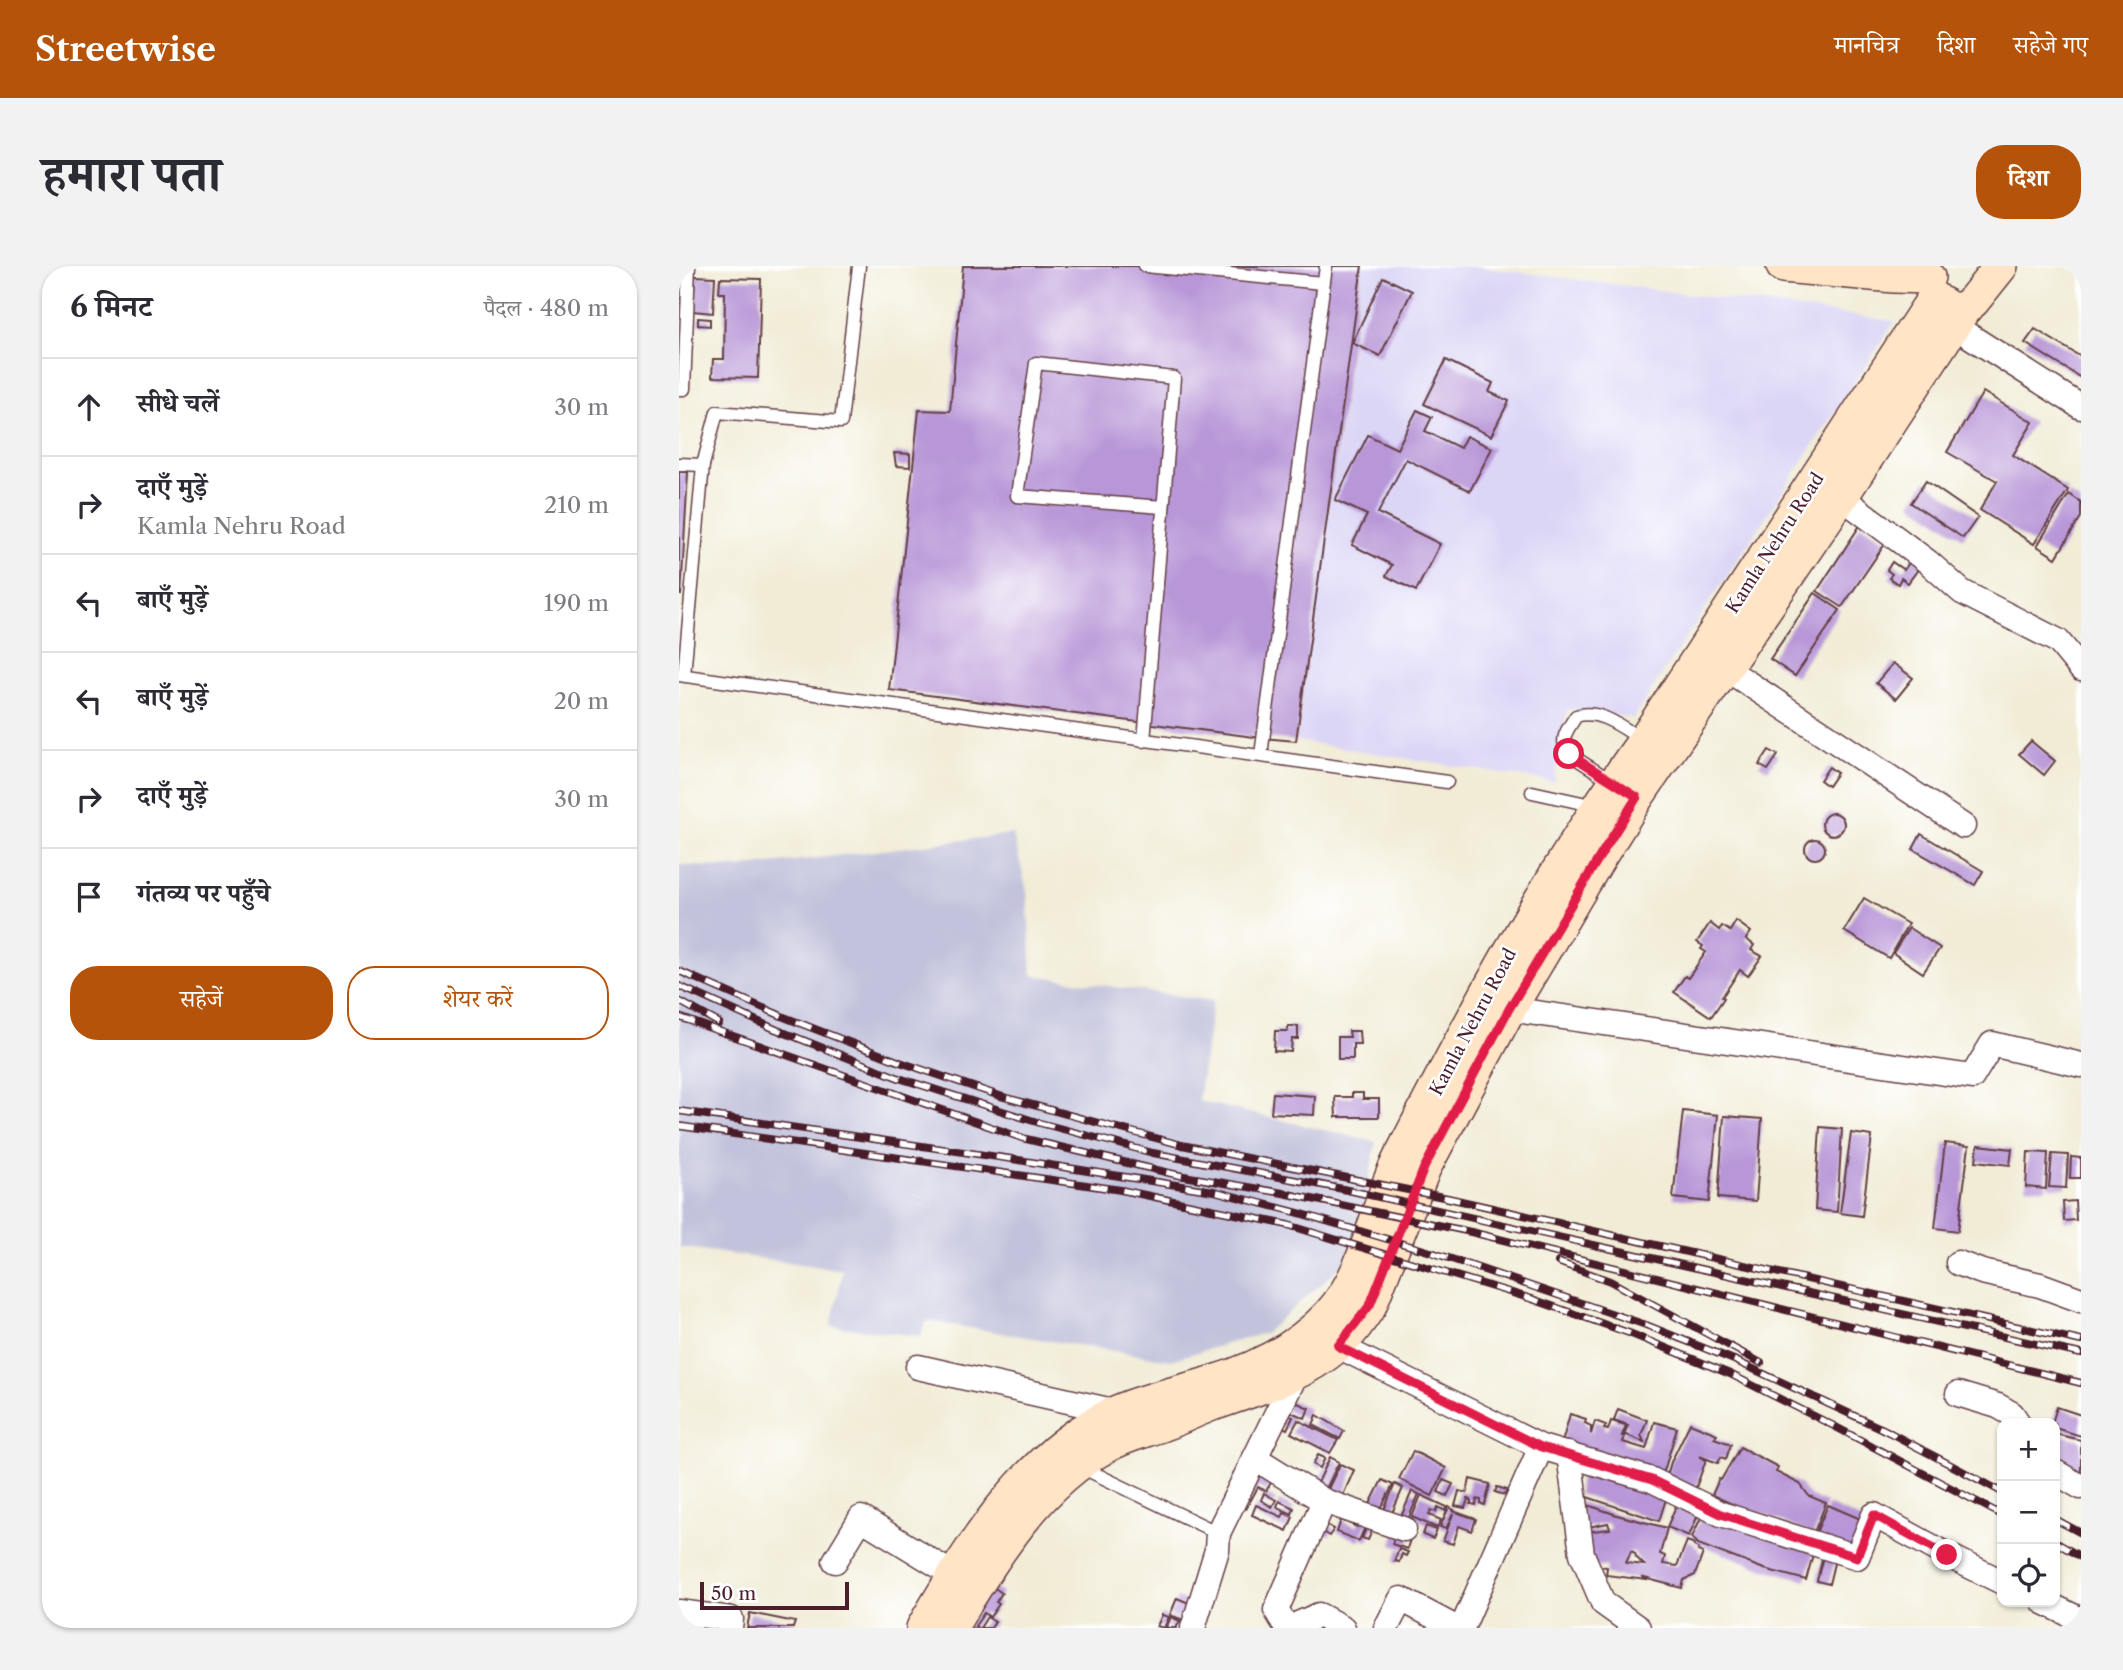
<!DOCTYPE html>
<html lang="hi">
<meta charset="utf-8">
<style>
body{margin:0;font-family:"Libre Caslon Text","Noto Serif Devanagari",serif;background:#f2f2f3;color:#2b2b33}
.controls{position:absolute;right:21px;bottom:21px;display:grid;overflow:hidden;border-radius:14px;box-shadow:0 2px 5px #0004}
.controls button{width:63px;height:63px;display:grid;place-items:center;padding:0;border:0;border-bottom:2px solid #e1e1e2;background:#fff;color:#2b2b33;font:35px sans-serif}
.scale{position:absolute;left:21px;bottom:18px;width:149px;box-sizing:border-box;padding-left:7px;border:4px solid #4a1f2b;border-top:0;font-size:19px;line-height:24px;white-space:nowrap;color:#4a1f2b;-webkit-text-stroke:5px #fff;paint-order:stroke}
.stop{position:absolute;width:21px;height:21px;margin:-16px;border:5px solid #e11d48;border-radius:50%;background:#fff}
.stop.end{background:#e11d48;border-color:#fff;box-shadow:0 2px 7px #0008}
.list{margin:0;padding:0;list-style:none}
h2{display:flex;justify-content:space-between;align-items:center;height:91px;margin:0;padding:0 28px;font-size:30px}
h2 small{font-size:23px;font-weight:400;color:#7c7c81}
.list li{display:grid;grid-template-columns:46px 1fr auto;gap:21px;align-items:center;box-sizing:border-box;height:98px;padding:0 28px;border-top:2px solid #e1e1e2}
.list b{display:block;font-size:26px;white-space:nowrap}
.list p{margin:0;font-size:23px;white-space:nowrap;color:#7c7c81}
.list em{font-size:23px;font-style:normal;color:#7c7c81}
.actions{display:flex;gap:14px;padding:21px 28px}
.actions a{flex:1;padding:16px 0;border:2px solid #b45309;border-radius:28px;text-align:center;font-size:24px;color:#b45309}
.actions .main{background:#b45309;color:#fff}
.icon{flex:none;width:38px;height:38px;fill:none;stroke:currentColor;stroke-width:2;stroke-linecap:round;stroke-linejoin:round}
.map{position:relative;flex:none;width:1402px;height:1362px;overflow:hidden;border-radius:28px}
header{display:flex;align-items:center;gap:42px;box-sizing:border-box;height:98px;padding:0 35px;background:#b45309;color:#fff}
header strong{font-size:33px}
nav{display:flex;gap:38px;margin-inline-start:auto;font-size:24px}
.intro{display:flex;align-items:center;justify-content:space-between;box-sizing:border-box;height:168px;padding:0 42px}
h1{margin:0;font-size:49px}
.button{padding:18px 32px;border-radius:28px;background:#b45309;color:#fff;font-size:24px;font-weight:700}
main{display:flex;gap:42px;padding:0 42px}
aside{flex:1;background:#fff;border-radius:28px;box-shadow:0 2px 5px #0004}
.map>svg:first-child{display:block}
.built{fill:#dcd6f6}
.industrial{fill:#c2c2dc}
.building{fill:#b896d7;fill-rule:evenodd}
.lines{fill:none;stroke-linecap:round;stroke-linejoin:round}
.lane-casing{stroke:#633e45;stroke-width:15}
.street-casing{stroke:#633e45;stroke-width:27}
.secondary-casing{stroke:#633e45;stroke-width:36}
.lane{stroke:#fff;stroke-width:12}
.street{stroke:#fff;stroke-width:24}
.secondary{stroke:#ffe4c6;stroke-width:33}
.rail-casing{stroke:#4a1f2b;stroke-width:8}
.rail{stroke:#fff;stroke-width:5;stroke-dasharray:16;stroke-linecap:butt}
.route{stroke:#e11d48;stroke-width:9}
.labels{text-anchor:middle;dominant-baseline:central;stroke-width:5;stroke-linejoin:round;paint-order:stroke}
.street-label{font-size:18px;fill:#4a1f2b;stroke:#fff}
</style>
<header>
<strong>Streetwise</strong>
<nav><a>मानचित्र</a><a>दिशा</a><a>सहेजे गए</a></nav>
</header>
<div class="intro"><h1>हमारा पता</h1><a class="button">दिशा</a></div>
<main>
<aside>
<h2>6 मिनट<small>पैदल · 480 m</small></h2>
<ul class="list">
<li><svg class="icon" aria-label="ahead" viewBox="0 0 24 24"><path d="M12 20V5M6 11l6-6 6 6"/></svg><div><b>सीधे चलें</b></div><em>30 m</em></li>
<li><svg class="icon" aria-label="right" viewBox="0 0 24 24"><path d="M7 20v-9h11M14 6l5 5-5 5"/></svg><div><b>दाएँ मुड़ें</b><p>Kamla Nehru Road</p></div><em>210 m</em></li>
<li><svg class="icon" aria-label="left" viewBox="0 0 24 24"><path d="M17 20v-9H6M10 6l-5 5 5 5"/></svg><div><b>बाएँ मुड़ें</b></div><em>190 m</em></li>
<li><svg class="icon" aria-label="left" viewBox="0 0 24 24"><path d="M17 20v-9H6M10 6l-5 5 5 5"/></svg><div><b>बाएँ मुड़ें</b></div><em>20 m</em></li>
<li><svg class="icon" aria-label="right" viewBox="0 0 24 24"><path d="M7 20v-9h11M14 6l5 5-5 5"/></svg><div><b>दाएँ मुड़ें</b></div><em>30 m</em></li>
<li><svg class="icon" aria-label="arrive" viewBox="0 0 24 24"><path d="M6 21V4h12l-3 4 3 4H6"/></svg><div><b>गंतव्य पर पहुँचे</b></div></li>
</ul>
<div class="actions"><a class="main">सहेजें</a><a>शेयर करें</a></div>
</aside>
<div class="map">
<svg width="1402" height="1362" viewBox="0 0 1402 1362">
<rect width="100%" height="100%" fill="#fff"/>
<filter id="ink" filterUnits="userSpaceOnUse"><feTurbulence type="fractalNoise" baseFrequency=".0143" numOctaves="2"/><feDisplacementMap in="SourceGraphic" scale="14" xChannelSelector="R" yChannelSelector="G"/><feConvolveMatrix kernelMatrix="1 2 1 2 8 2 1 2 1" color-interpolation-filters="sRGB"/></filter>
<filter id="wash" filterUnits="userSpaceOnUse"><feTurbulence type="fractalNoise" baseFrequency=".00686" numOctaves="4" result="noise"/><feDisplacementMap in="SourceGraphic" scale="28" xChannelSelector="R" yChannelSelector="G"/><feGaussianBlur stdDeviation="1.57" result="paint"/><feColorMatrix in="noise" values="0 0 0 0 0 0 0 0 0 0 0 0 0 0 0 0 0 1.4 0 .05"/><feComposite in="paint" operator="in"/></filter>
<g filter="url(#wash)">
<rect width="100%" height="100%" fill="#f1ecd6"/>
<polygon class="built" points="684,0 793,0 1216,55 954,452 888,443 875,516 618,475"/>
<polygon class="industrial" points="334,568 348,625 353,709 534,735 519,835 697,876 676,988 586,1067 491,1094 248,1055 241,1070 152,1060 164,1004 0,981 0,599 58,602"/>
<g id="blocks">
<g class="building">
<polygon points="284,0 683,0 617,475 583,472 210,424 240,144 271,145"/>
<polygon points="16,10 36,11 34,47 14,45"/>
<polygon points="704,11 733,25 701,90 673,77"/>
<polygon points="41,12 82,13 79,112 33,111 34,93 45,93 46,27 40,27"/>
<polygon points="19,52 31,53 31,60 19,59"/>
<polygon points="1356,63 1402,91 1402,112 1346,77"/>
<polygon points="767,94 814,117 810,126 830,135 812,170 745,138"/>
<polygon points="1304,126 1354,156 1334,189 1389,224 1355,278 1301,244 1318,215 1268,186"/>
<polygon points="738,144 753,151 746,165 781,182 787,170 813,182 791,225 727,193 699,247 761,278 737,325 707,310 713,299 673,279 688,249 656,234 689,169 718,183"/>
<polygon points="215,187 231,188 231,201 217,200"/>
<polygon points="0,206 9,206 2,329 0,329"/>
<polygon points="1247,215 1299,251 1284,272 1232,237"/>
<polygon points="1390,228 1402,236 1402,251 1377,292 1358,280"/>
<polygon points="1182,258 1208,275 1163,341 1138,325"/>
<polygon points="1235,289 1245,295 1229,317 1222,312 1219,318 1210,312 1213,308 1208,304 1213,296 1225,304"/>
<polygon points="1136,327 1161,344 1116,410 1091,393"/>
<polygon points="1214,397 1234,412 1217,433 1197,417"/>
<polygon points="1352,475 1376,495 1365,509 1340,488"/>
<polygon points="1090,484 1099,489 1089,504 1080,499"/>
<polygon points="1150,501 1158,507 1149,520 1141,514"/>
<circle cx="1154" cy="558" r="11"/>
<polygon points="1242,568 1304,605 1296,619 1234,583"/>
<circle cx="1136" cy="583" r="10"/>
<polygon points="1185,632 1229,658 1210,692 1165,665"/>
<polygon points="1057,655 1072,666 1067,673 1075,679 1072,684 1083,690 1069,710 1061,704 1043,731 1045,732 1032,751 995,726 1006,710 1009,712 1027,686 1022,683 1024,680 1018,676 1031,657 1040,664 1043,660 1051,665"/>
<polygon points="1230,662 1261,682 1244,707 1214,687"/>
<polygon points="609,760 619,760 619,773 613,773 612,786 595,785 596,765 609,765"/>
<polygon points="670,765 680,765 681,778 674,778 674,793 659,793 659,771 671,771"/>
<polygon points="594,827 636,830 635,849 592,847"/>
<polygon points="673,827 684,827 684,833 700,833 700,851 657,851 656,831 673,831"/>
<polygon points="1004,845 1039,849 1030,936 994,932"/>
<polygon points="1045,850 1083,853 1077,935 1039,932"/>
<polygon points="1141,861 1163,863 1158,946 1136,944"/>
<polygon points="1172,867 1193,870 1183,950 1161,947"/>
<polygon points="1266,877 1290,880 1279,965 1256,962"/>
<polygon points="1299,879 1333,883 1331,899 1297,895"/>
<polygon points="1349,886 1369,887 1367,923 1347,921"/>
<polygon points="1373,888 1389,889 1387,922 1370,921"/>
<polygon points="1392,891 1402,892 1402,912 1391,912"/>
<polygon points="1396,935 1397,954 1385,955 1384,936"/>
<polygon points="612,1134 630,1142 626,1152 607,1144"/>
<polygon points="1378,1141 1402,1149 1402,1170 1376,1162 1376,1157 1373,1157"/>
<polygon points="939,1143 968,1154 962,1169 965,1176 945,1168 949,1159 935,1154"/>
<polygon points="607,1148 614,1151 608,1163 601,1159"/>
<polygon points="891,1148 907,1153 906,1157 912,1160 912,1168 916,1155 927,1159 925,1163 929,1164 932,1155 947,1159 943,1170 946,1170 944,1176 967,1183 975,1156 998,1162 982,1215 882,1180"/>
<polygon points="638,1149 665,1165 661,1173 634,1159"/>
<polygon points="619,1154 659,1174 651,1187 612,1167"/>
<polygon points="1011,1157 1038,1168 1035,1172 1052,1178 1047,1193 1042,1191 1039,1197 1020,1190 1027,1194 1016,1224 988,1210 992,1196"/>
<polygon points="1376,1168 1402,1174 1402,1212 1378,1198"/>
<polygon points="1061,1181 1099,1201 1097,1206 1121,1218 1130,1230 1147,1237 1134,1269 1084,1248 1082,1251 1033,1229 1040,1213 1042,1214"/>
<polygon points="734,1185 767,1202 753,1230 720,1213"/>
<polygon points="639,1189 646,1192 641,1202 634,1198"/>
<polygon points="651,1191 660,1196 645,1227 636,1223"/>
<polygon points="661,1198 675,1204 662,1234 647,1227"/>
<polygon points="902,1198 989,1227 980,1255 899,1228"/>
<polygon points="579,1200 593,1215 587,1225 579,1221 567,1243 558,1238"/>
<polygon points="791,1213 811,1218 806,1239 802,1238 802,1234 798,1233 797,1239 792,1238 792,1234 789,1233 786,1242 776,1240 780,1225 788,1227"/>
<polygon points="703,1214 714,1219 698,1250 688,1244"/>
<polygon points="764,1214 774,1218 768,1230 759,1226"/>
<polygon points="716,1218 724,1222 713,1247 722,1251 733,1225 740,1228 725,1263 701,1253"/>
<polygon points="818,1221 828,1224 826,1229 816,1226"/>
<polygon points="585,1227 597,1234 593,1241 582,1234"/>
<polygon points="742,1229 768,1241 767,1245 759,1241 757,1246 752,1244 750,1249 762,1254 758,1262 733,1251"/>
<polygon points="1000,1233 1022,1242 1010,1270 988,1261"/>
<polygon points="600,1235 615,1242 613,1248 598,1241"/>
<path d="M900,1236L938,1249L988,1262L981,1288L986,1290L984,1298L998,1300L1008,1275L1016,1278L1015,1280L1020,1282L1019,1285L1024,1287L1016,1309L1005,1314L1003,1322L965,1312L967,1314L927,1309L928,1301L913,1299L905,1266L931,1263L929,1257L905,1262ZM952,1285L956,1287L957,1291L965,1299L947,1297Z"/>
<polygon points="577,1239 603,1251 605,1247 614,1251 608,1265 573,1249"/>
<polygon points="1149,1239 1191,1257 1177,1289 1136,1269"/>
<polygon points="770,1241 775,1244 774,1245 797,1253 793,1265 780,1260 774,1278 764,1275 774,1248 767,1263 761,1261"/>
<polygon points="1024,1247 1136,1281 1127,1314 1085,1303 1019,1278 1013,1271"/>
<polygon points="682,1250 690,1252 680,1275 658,1266 662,1254 678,1261"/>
<polygon points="691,1253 697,1256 689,1274 683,1272"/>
<polygon points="640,1254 655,1263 650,1270 635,1261"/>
<polygon points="747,1260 758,1264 754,1273 744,1269"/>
<polygon points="717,1265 732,1270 728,1283 713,1278"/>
<polygon points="720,1283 729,1286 727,1290 723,1288 720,1296 715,1295"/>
<polygon points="1145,1286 1157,1289 1150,1318 1138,1315"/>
<polygon points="311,1319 323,1327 317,1336 320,1338 311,1351 305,1347 296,1360 299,1362 285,1362"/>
<polygon points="498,1332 510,1337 504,1354 491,1349"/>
<polygon points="71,1347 116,1356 114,1362 68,1362"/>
<polygon points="483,1349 490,1351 485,1362 478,1360"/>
<polygon points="308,1351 316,1356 312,1362 301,1362"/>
<polygon points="492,1351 501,1355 497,1362 487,1362"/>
</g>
</g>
</g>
<g filter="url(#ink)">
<use href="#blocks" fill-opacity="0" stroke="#633e45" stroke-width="2"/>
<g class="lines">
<g class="lane-casing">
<g id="lane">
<polyline points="466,0 644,17"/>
<polyline points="0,123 5,123 10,0"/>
<polyline points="0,198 24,199 38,146 162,156 180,0"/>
<polyline points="0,409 768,516"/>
<polyline points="5,409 24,199"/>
<polyline points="465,475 495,112 357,97 338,230 484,241"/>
<polyline points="582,489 647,0"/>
<path d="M934,516L890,488C879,473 889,463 897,450C921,442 945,463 965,475"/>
<polyline points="853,526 917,540"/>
<polyline points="400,1200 539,1267"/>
</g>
</g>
<g class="street-casing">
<g id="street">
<polyline points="1275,60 1402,141"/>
<polyline points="1162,231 1249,296 1283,326 1379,375 1402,403"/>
<polyline points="1046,402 1284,560"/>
<polyline points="830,743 1293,811 1313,778 1402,799"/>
<polyline points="1279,997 1303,1006 1361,1019 1402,1034"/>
<polyline points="659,1080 862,1181 973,1214 1042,1248 1178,1291 1195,1249 1268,1289 1323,1316"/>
<polyline points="239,1101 438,1146"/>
<polyline points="1279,1128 1319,1140 1333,1148 1339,1157"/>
<polyline points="890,1188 903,1288 924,1337 959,1362"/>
<polyline points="576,1192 645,1235"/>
<polyline points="1376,1206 1402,1221"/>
<polyline points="156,1295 182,1252 275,1309"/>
<polyline points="1365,1336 1402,1354"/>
<polyline points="0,1346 52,1353 51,1362"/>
<polyline points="514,1362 538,1284 539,1267 617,1108"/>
<polyline points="608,1362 597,1344 645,1235 725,1263"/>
<polyline points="610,1362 640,1349 664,1362"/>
<polyline points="707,1362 722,1333 777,1362"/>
<polyline points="783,1362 862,1181"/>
</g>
</g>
<g class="secondary-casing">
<g id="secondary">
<polyline points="1104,0 1215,10 1249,11"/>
<polyline points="1264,38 1270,43 1285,43 1294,35 1322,0"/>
<path d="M244,1362C291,1282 348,1187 436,1147C466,1133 500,1127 532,1117C576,1104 619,1082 650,1049C690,1006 695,943 721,892C794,749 871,606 965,475L1255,32"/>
<path d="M271,1362C313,1294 357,1218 429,1179C447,1169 466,1165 484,1158C501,1152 517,1144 533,1138C577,1123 621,1111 658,1080C671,1069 682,1053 691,1039L745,902L830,743L918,595L958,531L1162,231L1285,43"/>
</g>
</g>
<use href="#lane" class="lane"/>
<use href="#street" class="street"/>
<use href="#secondary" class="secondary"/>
<g class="rail-casing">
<g id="rail">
<polyline points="0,705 105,751 221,796 321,830 427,859 503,879 769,932 1402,1075"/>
<polyline points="0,720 96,763 220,812 361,857 474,887 664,923 1402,1088"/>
<polyline points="0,735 40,757"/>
<polyline points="0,751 343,872 499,909 604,927 792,966 1402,1117"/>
<polyline points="0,845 333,893 535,925 620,947 752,986 967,1059 1055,1094 1210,1166"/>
<polyline points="0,860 442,924 609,959 853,1033 950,1067 1051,1108 1153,1159 1323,1249"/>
<polyline points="879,996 931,1015 1082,1097"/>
<polyline points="1202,1162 1323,1226"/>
<polyline points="1376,1253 1402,1267"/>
<polyline points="1376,1276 1402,1291"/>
</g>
</g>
<use href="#rail" class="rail"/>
</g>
</g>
<g class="lines" filter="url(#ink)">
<polyline class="route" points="890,488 958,531 918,595 830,743 745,902 691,1039 659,1080 862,1181 973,1214 1042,1248 1178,1291 1195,1249 1268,1289"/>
</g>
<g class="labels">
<g class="street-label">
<text transform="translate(1096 277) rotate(-57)">Kamla Nehru Road</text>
<text transform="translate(794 756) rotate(-62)">Kamla Nehru Road</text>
</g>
</g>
</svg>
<div class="controls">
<button>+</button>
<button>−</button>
<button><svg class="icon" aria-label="locate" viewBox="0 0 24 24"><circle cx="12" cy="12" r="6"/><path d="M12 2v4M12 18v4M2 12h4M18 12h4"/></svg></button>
</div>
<div class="scale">50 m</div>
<div class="stop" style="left:890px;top:488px"></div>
<div class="stop end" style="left:1268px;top:1289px"></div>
</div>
</main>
